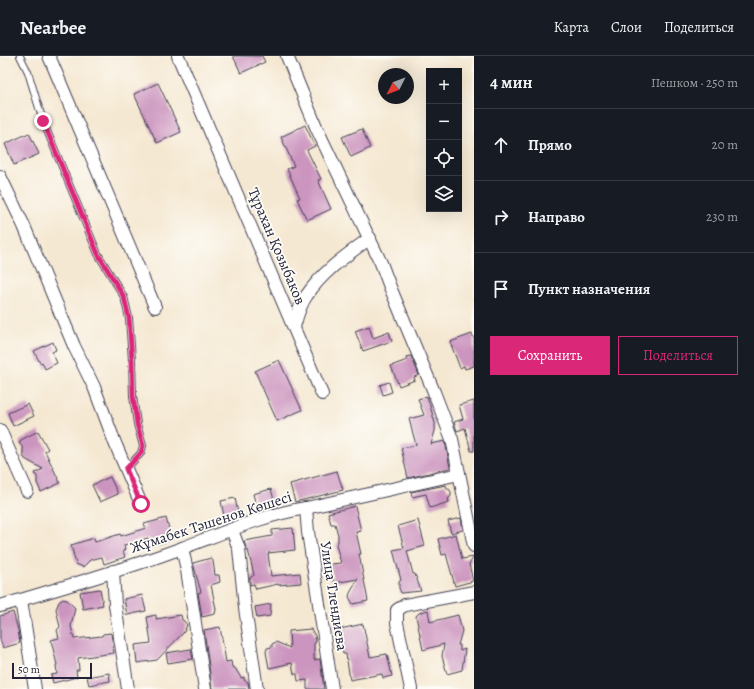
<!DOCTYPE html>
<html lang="ru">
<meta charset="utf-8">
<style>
body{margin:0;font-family:Alegreya,serif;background:#20242c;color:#f1f3f6}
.controls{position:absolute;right:12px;top:12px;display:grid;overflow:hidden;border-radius:0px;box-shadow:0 4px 16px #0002}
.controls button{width:36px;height:36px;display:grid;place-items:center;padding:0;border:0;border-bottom:1px solid #363941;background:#171b24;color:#f1f3f6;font:20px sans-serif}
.compass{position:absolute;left:378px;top:12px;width:36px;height:36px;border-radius:50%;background:#171b24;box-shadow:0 4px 16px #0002;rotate:228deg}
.scale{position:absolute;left:12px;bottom:10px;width:80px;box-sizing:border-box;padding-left:4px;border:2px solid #22223b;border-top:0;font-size:11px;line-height:14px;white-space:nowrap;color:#22223b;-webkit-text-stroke:3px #fdfcf7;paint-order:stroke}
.stop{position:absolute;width:12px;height:12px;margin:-9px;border:3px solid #db2777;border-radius:50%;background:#fff}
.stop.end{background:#db2777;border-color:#fff;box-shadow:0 1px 4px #0008}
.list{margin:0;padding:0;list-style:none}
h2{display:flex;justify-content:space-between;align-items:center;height:52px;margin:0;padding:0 16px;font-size:17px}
h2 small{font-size:13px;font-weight:400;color:#9ea1a6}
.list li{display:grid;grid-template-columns:26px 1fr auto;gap:12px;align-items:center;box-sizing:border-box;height:72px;padding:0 16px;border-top:1px solid #363941}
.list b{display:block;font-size:15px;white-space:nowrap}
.list em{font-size:13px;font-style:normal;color:#9ea1a6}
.actions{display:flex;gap:8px;padding:12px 16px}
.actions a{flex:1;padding:9px 0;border:1px solid #db2777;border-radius:0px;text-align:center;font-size:14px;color:#db2777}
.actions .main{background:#db2777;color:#fff}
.icon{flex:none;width:22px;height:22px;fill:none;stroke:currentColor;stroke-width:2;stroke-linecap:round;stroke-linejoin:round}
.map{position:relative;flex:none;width:474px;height:633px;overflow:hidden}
header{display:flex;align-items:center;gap:24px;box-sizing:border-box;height:56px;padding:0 20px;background:#171b24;border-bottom:1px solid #363941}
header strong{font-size:19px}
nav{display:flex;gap:22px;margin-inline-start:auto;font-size:14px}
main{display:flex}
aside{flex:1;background:#171b24}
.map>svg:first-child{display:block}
.building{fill:#cc95bf}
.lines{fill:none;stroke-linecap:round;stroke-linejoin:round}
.service-casing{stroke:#424052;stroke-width:8}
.minor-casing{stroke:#424052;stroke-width:14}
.service{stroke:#fff;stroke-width:6}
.minor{stroke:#fff;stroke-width:12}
.route{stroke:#db2777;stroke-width:5}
.labels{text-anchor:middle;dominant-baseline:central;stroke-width:3.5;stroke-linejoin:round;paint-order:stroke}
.street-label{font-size:15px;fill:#22223b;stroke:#fdfcf7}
</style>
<header>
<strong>Nearbee</strong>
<nav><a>Карта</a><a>Слои</a><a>Поделиться</a></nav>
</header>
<main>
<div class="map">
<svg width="474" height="633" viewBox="0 0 474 633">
<rect width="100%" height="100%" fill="#fdfcf7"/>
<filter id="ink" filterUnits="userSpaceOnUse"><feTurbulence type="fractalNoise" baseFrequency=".025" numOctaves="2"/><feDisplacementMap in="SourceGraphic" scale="8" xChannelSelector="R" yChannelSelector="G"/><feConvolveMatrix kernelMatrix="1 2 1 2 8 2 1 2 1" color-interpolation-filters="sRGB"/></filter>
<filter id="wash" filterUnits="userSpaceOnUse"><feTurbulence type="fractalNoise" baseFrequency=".012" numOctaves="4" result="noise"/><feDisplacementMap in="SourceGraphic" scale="16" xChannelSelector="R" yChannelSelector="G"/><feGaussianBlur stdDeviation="0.9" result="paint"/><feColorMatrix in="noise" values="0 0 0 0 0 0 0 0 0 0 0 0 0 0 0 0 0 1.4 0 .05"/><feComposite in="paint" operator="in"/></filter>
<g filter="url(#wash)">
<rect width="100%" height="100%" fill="#f5e8d2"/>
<g id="blocks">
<g class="building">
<polygon points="233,0 262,0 265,6 241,17"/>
<polygon points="158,27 181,76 157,87 134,38"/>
<polygon points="305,69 315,90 307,94 321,123 318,124 331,153 307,164 297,143 300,142 287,113 294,110 281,81"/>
<polygon points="362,73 370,92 351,101 342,81"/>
<polygon points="29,77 39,98 14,109 5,88"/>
<polygon points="369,270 373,282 389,276 392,285 363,295 355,275"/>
<polygon points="472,278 474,283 474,310 465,313 464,310 460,312 450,286"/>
<polygon points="53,286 56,294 52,296 57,307 45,313 42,306 40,307 34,295"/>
<polygon points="411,300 419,319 414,321 415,324 399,330 391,310 407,304 406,301"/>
<polygon points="279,304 302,354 277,365 255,315"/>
<polygon points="389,326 392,336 383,339 380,329"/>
<polygon points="427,340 435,367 435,375 431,388 445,385 450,412 408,422 401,392 416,389 409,363 424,359 418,343"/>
<polygon points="474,345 474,395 471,395 465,372 457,375 454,366 463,363 459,349"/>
<polygon points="28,348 34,360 13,370 8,357"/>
<polygon points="38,375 48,393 45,395 60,427 41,436 37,427 37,421 35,417 43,413 25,403 23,400 23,392 19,387 21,384"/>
<polygon points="337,415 343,434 295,446 290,428"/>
<polygon points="110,421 118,438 100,446 92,429"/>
<polygon points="446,429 447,433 449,433 451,436 451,440 448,443 449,446 430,452 426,438 412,441 411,436"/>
<polygon points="271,433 276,451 258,456 253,438"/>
<polygon points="235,442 239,462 225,465 221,445"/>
<polygon points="355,450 361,475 356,476 361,498 359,498 368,545 353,548 349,541 350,537 358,523 334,527 331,508 341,507 336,489 338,486 338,479 335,468 331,468 328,457"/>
<polygon points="166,462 172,484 150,490 148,482 124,489 125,493 123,495 125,501 104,508 102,501 90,504 83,511 76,508 71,489 94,482 95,486 120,478 121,480 146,472 144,468"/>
<polygon points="461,462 463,474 451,477 448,465"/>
<polygon points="418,464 425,490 407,495 413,518 415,518 421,535 401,537 399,532 399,526 401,524 393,494 404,492 398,470"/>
<polygon points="293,472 295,494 268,497 271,520 300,517 301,527 278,529 278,528 256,533 254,528 250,529 250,522 254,519 248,494 247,495 244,485 272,480 272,474"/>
<polygon points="456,478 462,503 474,501 469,508 473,525 455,530 446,498 442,499 438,483"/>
<polygon points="211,502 213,505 215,519 219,519 220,526 211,529 216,553 215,558 202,561 198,537 201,536 193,507"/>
<polygon points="100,533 103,549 83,553 80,536"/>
<polygon points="142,539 146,555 127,559 124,543"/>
<polygon points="62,543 67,544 75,552 71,570 74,583 102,580 103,578 111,577 114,597 78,602 79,614 76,614 77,621 53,627 51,619 57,618 56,609 57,609 51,584 59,582 57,574 60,571 56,553 59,546"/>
<polygon points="271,548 270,560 257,562 255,551"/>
<polygon points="428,554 430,566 458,559 462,575 458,589 460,589 460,595 465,593 462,614 447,618 442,600 444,588 423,594 416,560 419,557"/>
<polygon points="13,556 18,574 20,587 3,592 0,583 0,560"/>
<polygon points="156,559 156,563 181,559 182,564 184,565 187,569 184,576 157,604 137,607 135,589 151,587 147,561"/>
<polygon points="363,568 370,601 387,598 392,620 383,622 382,618 350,624 346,598 343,598 339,578 340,573"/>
<polygon points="220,571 226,606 231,605 232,611 235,612 241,622 244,621 244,624 248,626 249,633 212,633 204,574"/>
<polygon points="311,573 315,580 316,585 314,588 314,604 320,603 324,633 307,633 307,624 298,625 297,618 294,618 292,607 269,612 266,596 267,592 272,591 272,588 276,586 290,592 289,575"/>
<polygon points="191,593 193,603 168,607 166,597"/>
<polygon points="109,617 110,625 89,629 87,621"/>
</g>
</g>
</g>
<g filter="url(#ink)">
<use href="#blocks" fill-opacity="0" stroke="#424052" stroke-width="1"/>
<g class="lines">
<g class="service-casing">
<polyline id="service" points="20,0 28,16 43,65 98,198 124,241 129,262 132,304 133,340 137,368 143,390 141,397 126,413"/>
</g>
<g class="minor-casing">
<g id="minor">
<polyline points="49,0 155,251"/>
<polyline points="178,0 322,338"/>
<polyline points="287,0 317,73 381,207 390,231 434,336 452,383 474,490"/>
<polyline points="0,120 24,170 74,290 94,331 115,387 141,448"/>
<path d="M294,271C297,260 300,248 307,239C323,215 347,199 370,182"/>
<polyline points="0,374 27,435"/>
<polyline points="306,452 308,476 332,633"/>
<polyline points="232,474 239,493 245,552 257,633"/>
<polyline points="182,492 187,514 205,633"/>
<polyline points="113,515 115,549 128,633"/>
<polyline points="21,544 35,633"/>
<path d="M0,550C61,532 123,514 182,492C223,477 263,459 306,452L459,418"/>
<polyline points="411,633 397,567 397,554 405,549 474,536"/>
</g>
</g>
<use href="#service" class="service"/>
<use href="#minor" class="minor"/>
</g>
</g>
<g class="lines" filter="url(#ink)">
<polyline class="route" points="43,65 98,198 124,241 129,262 132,304 133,340 137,368 143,390 141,397 126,413 141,448"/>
</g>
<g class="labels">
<g class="street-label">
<text transform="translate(277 190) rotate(67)">Тұрахан Қозыбаков</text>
<text transform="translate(211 466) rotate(-18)">Жұмабек Тәшенов Көшесі</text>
<text transform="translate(334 540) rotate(81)">Улица Тлендиева</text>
</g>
</g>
</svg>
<div class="controls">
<button>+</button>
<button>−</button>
<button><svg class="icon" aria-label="locate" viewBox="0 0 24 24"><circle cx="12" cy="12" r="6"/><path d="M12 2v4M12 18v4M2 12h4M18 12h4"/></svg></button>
<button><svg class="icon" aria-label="layers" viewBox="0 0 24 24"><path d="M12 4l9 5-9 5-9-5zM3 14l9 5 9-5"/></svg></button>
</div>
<svg class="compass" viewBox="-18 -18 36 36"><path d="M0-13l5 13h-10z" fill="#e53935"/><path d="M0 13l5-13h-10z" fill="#9ea1a6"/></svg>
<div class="scale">50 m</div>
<div class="stop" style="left:141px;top:448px"></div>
<div class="stop end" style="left:43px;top:65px"></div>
</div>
<aside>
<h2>4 мин<small>Пешком · 250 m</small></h2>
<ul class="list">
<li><svg class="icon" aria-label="ahead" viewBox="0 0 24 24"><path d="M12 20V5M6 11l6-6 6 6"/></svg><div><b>Прямо</b></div><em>20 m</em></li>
<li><svg class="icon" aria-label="right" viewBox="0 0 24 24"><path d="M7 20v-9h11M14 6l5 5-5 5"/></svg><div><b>Направо</b></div><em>230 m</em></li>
<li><svg class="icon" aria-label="arrive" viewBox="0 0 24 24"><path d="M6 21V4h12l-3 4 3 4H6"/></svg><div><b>Пункт назначения</b></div></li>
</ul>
<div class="actions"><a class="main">Сохранить</a><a>Поделиться</a></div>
</aside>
</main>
